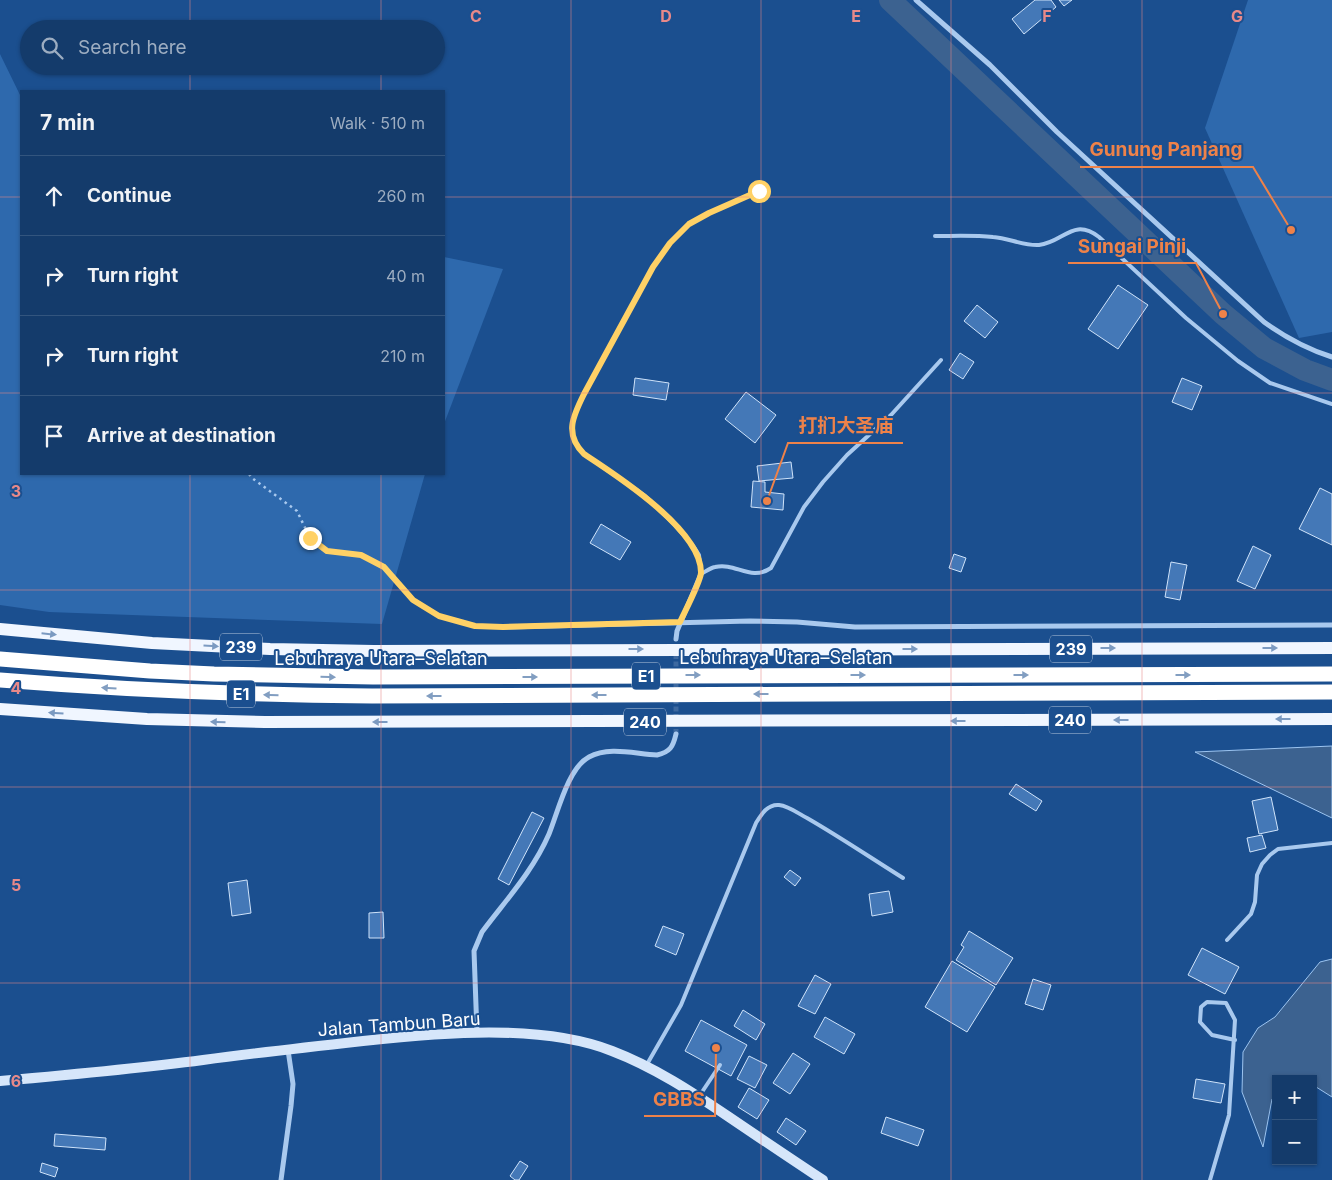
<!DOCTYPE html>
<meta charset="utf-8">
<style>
body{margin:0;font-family:Inter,"Noto Sans SC",sans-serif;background:#214673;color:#f1f3f6}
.controls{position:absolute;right:15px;bottom:15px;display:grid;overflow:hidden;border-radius:0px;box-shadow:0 1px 4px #0004}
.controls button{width:45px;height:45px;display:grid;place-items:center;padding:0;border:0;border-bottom:1px solid #33557e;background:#143b6b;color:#f1f3f6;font:25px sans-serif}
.stop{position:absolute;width:15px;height:15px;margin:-11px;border:4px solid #ffd166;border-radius:50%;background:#fff}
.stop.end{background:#ffd166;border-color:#fff;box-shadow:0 1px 5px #0008}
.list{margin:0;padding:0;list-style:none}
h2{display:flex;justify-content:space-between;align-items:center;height:65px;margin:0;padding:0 20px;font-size:21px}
h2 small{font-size:16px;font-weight:400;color:#9dadc1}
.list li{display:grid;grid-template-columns:32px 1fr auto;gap:15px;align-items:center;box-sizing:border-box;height:80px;padding:0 20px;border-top:1px solid #33557e}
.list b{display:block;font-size:19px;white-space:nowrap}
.list em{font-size:16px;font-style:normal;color:#9dadc1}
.icon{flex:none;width:28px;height:28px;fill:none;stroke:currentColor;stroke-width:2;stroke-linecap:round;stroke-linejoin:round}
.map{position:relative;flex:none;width:1332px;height:1180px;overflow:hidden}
.search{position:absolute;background:#143b6b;box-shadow:0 1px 4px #0004;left:20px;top:20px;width:425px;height:55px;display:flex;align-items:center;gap:12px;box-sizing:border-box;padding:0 18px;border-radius:28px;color:#9dadc1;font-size:19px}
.panel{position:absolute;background:#143b6b;box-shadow:0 1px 4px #0004;left:20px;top:90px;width:425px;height:385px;border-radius:0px}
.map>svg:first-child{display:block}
.green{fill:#2e69ad}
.water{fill:#3c6290;stroke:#9cc4f0}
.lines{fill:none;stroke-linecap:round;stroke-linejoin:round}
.river{stroke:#3c6290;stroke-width:22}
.building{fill:#4478b7;stroke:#cfe3fa}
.minor-tunnel{stroke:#3d69a0;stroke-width:5;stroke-dasharray:5 2.5;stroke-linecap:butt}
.path{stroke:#a9c9ee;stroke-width:2.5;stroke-dasharray:2.5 4;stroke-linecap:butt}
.service{stroke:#a9c9ee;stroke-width:4}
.minor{stroke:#a9c9ee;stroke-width:5}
.secondary{stroke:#d6e6fa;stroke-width:10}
.primary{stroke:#f0f6ff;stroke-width:12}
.motorway{stroke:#fff;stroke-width:15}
.oneway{fill:#7b9ac1}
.oneway2{fill:#829ec1}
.route{stroke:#ffd166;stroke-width:6}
.grid{fill:none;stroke:#e88989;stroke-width:1;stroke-opacity:0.55}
.labels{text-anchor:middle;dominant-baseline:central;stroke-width:4;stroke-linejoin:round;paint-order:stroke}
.shield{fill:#1b4f8f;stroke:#bbcadd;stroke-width:1}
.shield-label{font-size:16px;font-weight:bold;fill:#fff}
.street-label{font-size:18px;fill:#fff;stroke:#1b4f8f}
.grid-label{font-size:16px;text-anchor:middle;font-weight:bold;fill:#e88989;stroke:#1b4f8f;stroke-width:4;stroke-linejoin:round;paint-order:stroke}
.leader{fill:none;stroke:#ee8249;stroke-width:2}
.callout-dot{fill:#ee8249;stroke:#1b4f8f;stroke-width:2}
.callout-label{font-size:19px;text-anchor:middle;font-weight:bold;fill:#ee8249;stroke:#1b4f8f;stroke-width:4;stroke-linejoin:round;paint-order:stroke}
</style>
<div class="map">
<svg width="1332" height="1180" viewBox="0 0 1332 1180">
<rect width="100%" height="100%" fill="#1b4f8f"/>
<g class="green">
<polygon points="1248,0 1332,0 1332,332 1299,338 1205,128"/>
<polygon points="0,54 21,97 21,474 425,474 382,624 49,612 0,605"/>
<polygon points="444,257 503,269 444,424"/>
</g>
<g class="water">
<polygon points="1332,746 1332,818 1195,752"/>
<polygon points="1332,959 1332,1097 1313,1085 1313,1079 1276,1079 1276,1095 1272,1099 1263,1147 1242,1092 1243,1052 1258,1028 1275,1017 1320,962"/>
</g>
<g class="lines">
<polyline class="river" points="890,0 1223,314 1264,348 1305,370 1332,380"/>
</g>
<g class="building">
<polygon points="1035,0 1051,0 1056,7 1024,34 1012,19"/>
<polygon points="1059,0 1072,0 1064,6"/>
<polygon points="1118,285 1148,305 1118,349 1088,329"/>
<polygon points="977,305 998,322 985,338 964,321"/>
<polygon points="960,353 974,362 963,379 949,370"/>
<polygon points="635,378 669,383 666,400 633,395"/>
<polygon points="1182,378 1202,386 1192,410 1172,402"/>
<polygon points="746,392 776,415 755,443 725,419"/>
<polygon points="791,462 793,478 759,481 757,466"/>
<polygon points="753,481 765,482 765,492 784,494 783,510 751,507"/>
<polygon points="1320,488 1332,494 1332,545 1299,529"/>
<polygon points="601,524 631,542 620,560 590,543"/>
<polygon points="1253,546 1271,555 1255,589 1237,581"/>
<polygon points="954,554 966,558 961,572 949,568"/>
<polygon points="1171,562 1187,565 1180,600 1165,597"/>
<polygon points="1016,784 1042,801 1036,811 1009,794"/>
<polygon points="1271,797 1278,830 1259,834 1252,801"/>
<polygon points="532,812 544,818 509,885 498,879"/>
<polygon points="1262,835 1266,848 1250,852 1247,838"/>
<polygon points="790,870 801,878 795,886 784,877"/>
<polygon points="247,880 251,913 232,916 228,883"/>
<polygon points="889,891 893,912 872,916 869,894"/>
<polygon points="383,912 384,938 369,938 369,913"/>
<polygon points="663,926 684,934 676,955 655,946"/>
<polygon points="969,931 1013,958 996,985 956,960 964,947 961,945"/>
<polygon points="1202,948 1239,967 1225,994 1188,975"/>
<polygon points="952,961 995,987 967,1032 925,1007"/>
<polygon points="815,975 831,984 815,1014 798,1006"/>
<polygon points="1033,979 1051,985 1043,1010 1025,1004"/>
<polygon points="743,1010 765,1024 756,1040 734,1026"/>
<polygon points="825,1017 855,1034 844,1054 814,1037"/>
<polygon points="701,1020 747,1045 731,1076 685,1051"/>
<polygon points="793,1053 810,1064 790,1094 773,1083"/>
<polygon points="749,1056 767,1065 755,1088 737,1079"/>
<polygon points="1196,1079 1225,1084 1221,1103 1193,1098"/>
<polygon points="749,1088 769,1100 757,1119 738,1107"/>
<polygon points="886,1117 924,1130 918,1146 881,1133"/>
<polygon points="786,1118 806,1131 796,1145 777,1132"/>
<polygon points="55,1134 106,1138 105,1150 54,1146"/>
<polygon points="520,1161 528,1166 519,1180 515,1180 510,1176"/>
<polygon points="42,1163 58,1168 55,1177 40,1172"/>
</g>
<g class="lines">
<polyline class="minor-tunnel" points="676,734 676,649"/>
<polyline class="path" points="249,474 252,478 297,511 310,538 327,551 361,555 384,567 413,600 439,616 475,626 494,627"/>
<g class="service">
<path d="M759,191L709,213L689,224L670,243L653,267L584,394C573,416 564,434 584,454L645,496L673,523L694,547L699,555L701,574C705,572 710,568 715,567C736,562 750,582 771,568L804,507L823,482L847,455L891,415L941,360"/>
<path d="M935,236C954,236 974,235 993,237C1009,238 1023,246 1039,245C1064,242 1073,217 1099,237L1186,318L1238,361L1270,383L1332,404"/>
<polyline points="1227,940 1251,914 1255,902 1257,875 1262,864 1270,855 1278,849 1332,843"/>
<path d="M646,1066L681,1005L756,823C761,815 767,804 779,805C789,806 799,814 807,818C840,837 871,858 903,878"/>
<polyline points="700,1095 720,1065"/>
<polyline points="1210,1180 1229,1115 1235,1020 1226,1003 1207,1002 1201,1007 1200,1022 1212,1035 1235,1040"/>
</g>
<g class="minor">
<path d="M916,0L990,65L1057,132L1264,322C1285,337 1307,349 1332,357"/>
<polyline points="503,627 750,621 797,622 855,627 1332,625"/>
<polyline points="676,639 677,631 701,574"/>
<path d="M477,1033L474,951L482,932C506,900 533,871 549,834C558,812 568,768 589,757C609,746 635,754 657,755C670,752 673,747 676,734"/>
<polyline points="281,1180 291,1106 293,1084 288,1050"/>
</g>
<path class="secondary" d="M0,1081C68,1075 135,1069 203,1060C256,1053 309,1047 363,1041C438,1033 541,1023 612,1051C654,1067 692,1092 729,1117C760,1138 791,1159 823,1180"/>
<g class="primary">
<polyline points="0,629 152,643 270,649 374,651 1332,648"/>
<polyline points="0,709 147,719 265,722 1332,719"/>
</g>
<g class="motorway">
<polyline points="0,659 150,671 214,674 373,677 1332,674"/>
<path d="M0,680C124,690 248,695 372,696L1332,692"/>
</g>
</g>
<defs><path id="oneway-solid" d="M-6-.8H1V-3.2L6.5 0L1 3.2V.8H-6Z" transform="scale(1.25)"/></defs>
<g class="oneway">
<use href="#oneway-solid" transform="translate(49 634) rotate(6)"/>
<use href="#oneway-solid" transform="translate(211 646) rotate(3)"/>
<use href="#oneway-solid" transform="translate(1108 648)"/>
<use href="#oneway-solid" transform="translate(1270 648)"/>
<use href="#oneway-solid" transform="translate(636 649)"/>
<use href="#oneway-solid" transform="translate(910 649)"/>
<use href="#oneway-solid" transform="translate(56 713) rotate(-176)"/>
<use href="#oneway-solid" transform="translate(1283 719) rotate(180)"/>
<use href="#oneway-solid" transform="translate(1121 720) rotate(180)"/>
<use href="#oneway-solid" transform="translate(958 721) rotate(180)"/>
<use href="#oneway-solid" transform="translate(218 722) rotate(-179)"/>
<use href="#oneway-solid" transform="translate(380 722) rotate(180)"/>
</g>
<g class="oneway2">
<use href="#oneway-solid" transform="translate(693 675)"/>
<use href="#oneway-solid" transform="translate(858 675)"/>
<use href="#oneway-solid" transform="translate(1021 675)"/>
<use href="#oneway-solid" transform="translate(1183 675)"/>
<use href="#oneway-solid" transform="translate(328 677) rotate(1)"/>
<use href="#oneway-solid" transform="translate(530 677)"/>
<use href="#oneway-solid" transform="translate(109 688) rotate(-176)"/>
<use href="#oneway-solid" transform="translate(761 694) rotate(180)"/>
<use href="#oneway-solid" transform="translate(271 695) rotate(-179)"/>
<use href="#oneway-solid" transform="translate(599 695) rotate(180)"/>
<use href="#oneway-solid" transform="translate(434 696) rotate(180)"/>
</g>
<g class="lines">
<path class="route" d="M310,538L327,551L361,555L384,567L413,600L439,616L475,626L503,627L680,622C685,611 700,583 701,573C702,530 616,475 584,454C564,434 573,416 584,394L653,267L670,243L689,224L709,213L759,191"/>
</g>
<path class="grid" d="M190,0V29M381,0V29M571,0V1180M761,0V1180M951,0V1180M1142,0V1180M190,66V91M381,66V91M0,197H21M444,197H1332M0,393H21M444,393H1332M190,474V1180M381,474V1180M0,590H1332M0,787H1332M0,983H1332"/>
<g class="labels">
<g class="shield">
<rect x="220" y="633.5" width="42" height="27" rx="4"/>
<rect x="1050" y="635.5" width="42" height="27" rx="4"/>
<rect x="632" y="662.5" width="28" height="27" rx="4"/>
<rect x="227" y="680.5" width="28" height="27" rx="4"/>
<rect x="1049" y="706.5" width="42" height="27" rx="4"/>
<rect x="624" y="708.5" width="42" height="27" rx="4"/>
</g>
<g class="shield-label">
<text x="241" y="647">239</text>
<text x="1071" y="649">239</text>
<text x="646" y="676">E1</text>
<text x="241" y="694">E1</text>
<text x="1070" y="720">240</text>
<text x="645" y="722">240</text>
</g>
<g class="street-label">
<text x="786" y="657">Lebuhraya Utara–Selatan</text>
<text x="381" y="658">Lebuhraya Utara–Selatan</text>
<text transform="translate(399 1024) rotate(-4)">Jalan Tambun Baru</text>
</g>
</g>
<g class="grid-label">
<text x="476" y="22">C</text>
<text x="666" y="22">D</text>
<text x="856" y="22">E</text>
<text x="1047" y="22">F</text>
<text x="1237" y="22">G</text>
<text x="16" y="497">3</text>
<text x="16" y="694">4</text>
<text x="16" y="891">5</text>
<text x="16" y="1087">6</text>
</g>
<path class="leader" d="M1291 230L1253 167H1080M1223 314L1196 263H1068M767 501L788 443H903M716 1048L715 1116H644"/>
<g class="callout-dot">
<circle cx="1291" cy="230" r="5"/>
<circle cx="1223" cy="314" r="5"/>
<circle cx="767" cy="501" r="5"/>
<circle cx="716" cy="1048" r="5"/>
</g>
<g class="callout-label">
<text x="1166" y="156">Gunung Panjang</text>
<text x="1132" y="253">Sungai Pinji</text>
<text x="846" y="432">打扪大圣庙</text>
<text x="679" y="1106">GBBS</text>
</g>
</svg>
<div class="controls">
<button>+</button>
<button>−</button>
</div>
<div class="stop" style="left:759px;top:191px"></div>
<div class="stop end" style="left:310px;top:538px"></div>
<div class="search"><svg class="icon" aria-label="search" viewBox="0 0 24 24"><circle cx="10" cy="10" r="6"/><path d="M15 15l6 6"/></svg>Search here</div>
<section class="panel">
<h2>7 min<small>Walk · 510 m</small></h2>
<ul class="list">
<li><svg class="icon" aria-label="ahead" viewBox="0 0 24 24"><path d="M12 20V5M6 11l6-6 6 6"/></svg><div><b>Continue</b></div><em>260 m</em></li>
<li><svg class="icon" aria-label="right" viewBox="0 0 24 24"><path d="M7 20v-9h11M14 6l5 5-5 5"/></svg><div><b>Turn right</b></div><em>40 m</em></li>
<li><svg class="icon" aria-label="right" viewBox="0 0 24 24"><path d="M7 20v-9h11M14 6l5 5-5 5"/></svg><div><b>Turn right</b></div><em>210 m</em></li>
<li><svg class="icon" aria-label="arrive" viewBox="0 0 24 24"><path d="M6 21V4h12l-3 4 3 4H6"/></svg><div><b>Arrive at destination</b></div></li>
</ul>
</section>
</div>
